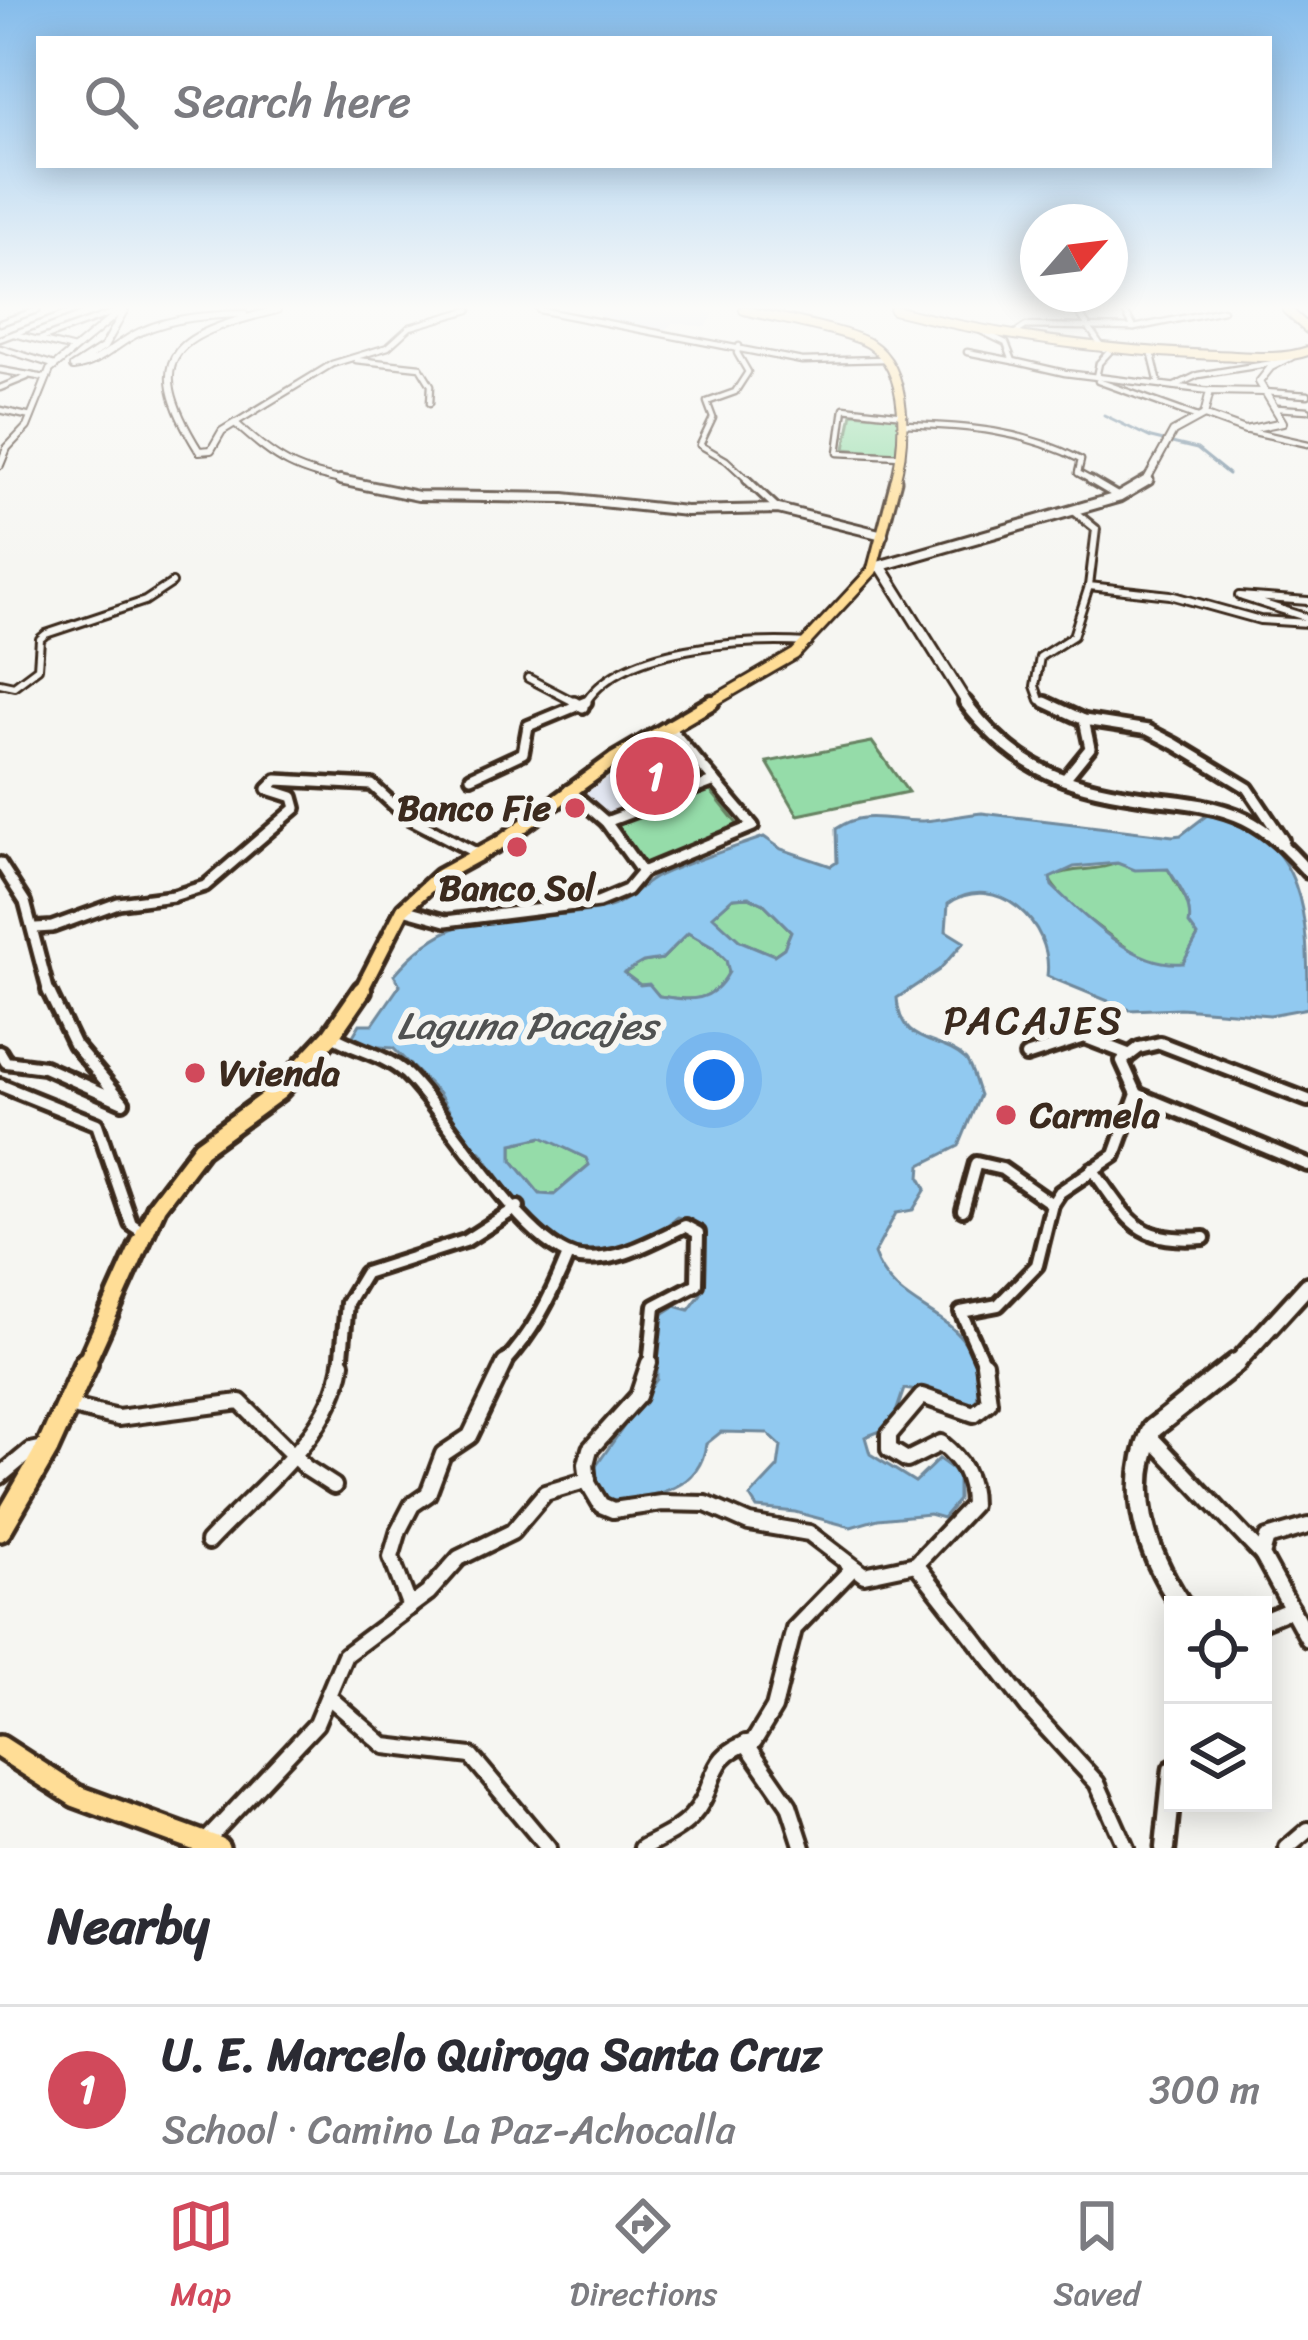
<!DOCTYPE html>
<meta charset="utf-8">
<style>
body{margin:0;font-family:Sriracha,sans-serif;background:#f7f7f7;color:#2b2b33}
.controls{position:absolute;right:36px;bottom:36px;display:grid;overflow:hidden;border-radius:0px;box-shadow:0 6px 30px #0003}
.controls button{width:108px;height:108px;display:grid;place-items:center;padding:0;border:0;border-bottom:3px solid #e1e1e2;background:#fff;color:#2b2b33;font:60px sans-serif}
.compass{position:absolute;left:1020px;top:204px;width:108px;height:108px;border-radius:50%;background:#fff;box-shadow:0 6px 30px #0003;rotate:62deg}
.you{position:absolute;left:714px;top:1080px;width:42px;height:42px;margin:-30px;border:9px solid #fff;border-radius:50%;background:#1a73e8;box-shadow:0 0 0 18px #1a73e833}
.badge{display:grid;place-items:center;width:78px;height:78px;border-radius:50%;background:#d1495b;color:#fff;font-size:39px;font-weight:700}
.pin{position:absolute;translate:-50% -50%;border:6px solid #fff;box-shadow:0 3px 12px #0006}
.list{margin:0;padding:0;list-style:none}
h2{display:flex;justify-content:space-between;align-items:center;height:156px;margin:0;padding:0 48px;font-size:51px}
h2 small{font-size:39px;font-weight:400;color:#7c7c81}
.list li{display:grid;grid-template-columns:78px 1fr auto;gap:36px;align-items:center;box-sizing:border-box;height:168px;padding:0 48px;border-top:3px solid #e1e1e2}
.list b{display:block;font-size:45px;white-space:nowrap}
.list p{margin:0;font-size:39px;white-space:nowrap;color:#7c7c81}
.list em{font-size:39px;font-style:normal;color:#7c7c81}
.icon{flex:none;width:66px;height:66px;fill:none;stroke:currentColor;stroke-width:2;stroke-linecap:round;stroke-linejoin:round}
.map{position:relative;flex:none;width:1308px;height:1848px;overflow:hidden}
.search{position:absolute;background:#fff;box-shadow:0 6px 30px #0003;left:36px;right:36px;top:36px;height:132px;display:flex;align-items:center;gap:30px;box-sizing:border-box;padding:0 42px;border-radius:0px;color:#7c7c81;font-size:45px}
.sheet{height:324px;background:#fff}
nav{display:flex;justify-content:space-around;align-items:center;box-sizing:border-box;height:168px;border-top:3px solid #e1e1e2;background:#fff;font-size:33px;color:#7c7c81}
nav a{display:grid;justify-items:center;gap:6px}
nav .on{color:#d1495b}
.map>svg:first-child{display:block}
.built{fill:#e2e6f1}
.green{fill:#95dca9;stroke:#688364;stroke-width:3}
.water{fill:#91c9f0;stroke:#6f899c;stroke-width:3;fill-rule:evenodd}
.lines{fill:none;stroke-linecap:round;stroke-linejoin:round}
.stream{stroke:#6f899c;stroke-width:3}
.minor-far4-casing{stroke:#3b2a1e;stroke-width:9}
.minor-far3-casing{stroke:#3b2a1e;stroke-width:12}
.minor-far2-casing{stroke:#3b2a1e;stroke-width:18}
.minor-far1-casing{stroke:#3b2a1e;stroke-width:20}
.minor-casing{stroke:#3b2a1e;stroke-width:22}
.tertiary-far1-casing{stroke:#3b2a1e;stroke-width:10}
.tertiary-casing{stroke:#3b2a1e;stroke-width:14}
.secondary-far4-casing{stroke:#3b2a1e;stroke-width:10}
.secondary-far3-casing{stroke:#3b2a1e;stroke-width:15}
.secondary-far2-casing{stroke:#3b2a1e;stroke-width:20}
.secondary-far1-casing{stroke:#3b2a1e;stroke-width:24}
.secondary-casing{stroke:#3b2a1e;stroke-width:27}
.primary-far4-casing{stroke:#3b2a1e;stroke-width:12}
.primary-far3-casing{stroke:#3b2a1e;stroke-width:15}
.primary-far2-casing{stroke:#3b2a1e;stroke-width:21}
.primary-far1-casing{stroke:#3b2a1e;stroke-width:26}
.primary-casing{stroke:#3b2a1e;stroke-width:30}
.minor-far4{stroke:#f6f6f2;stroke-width:4.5}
.minor-far3{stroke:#f6f6f2;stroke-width:6}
.minor-far2{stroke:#f6f6f2;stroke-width:9}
.minor-far1{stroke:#f6f6f2;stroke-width:10}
.minor{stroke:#f6f6f2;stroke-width:14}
.tertiary-far1{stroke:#f6f6f2;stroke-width:6}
.tertiary{stroke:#f6f6f2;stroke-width:8}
.secondary-far4{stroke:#f6f6f2;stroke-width:6}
.secondary-far3{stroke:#f6f6f2;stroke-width:9}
.secondary-far2{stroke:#f6f6f2;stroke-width:10}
.secondary-far1{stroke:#f6f6f2;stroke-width:15}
.secondary{stroke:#f6f6f2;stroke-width:18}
.primary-far4{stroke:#ffdd96;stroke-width:8}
.primary-far3{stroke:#ffdd96;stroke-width:9}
.primary-far2{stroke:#ffdd96;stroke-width:12}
.primary-far1{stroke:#ffdd96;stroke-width:16}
.primary{stroke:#ffdd96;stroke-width:21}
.poi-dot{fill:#d1495b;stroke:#f6f6f2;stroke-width:4.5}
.labels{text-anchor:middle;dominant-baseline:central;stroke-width:12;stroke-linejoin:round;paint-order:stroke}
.poi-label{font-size:36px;font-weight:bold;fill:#3b2a1e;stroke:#f6f6f2;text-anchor:start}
.neighbourhood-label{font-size:39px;letter-spacing:3px;fill:#3b2a1e;stroke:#f6f6f2}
.water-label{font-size:39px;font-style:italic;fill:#505252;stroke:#f6f6f2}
</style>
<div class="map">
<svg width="1308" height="1848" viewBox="0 0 1308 1848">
<rect width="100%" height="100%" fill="#f6f6f2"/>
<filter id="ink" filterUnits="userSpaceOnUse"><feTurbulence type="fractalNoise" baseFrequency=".00833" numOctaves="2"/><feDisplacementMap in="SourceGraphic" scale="24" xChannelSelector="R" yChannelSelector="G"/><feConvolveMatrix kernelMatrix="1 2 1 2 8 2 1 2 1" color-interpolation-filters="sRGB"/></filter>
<g filter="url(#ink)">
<g class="built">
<polygon points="594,310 704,310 713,315 706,327 673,323 665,330 609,325"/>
<polygon points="663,739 669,739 702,779 604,813 585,794"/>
</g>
<g class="green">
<polygon points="852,413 900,417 896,454 845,449"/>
<polygon points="872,742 908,792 798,815 767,762"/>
<polygon points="704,790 710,790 742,830 642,867 623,833 616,832 614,824"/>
<path d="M1117,863L1168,869L1192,910L1198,936L1184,963C1174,964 1164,967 1155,963C1130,954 1059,901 1049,878C1072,866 1096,873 1117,863Z"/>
<polygon points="749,897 764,904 791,931 784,948 774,955 740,941 712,916 733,898"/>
<path d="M688,933L714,948L726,960L729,972C713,1004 690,1001 659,996L649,985H640L624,973L643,962L662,959Z"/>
<polygon points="543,1137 586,1158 589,1165 554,1195 540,1195 512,1160 512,1144"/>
</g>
<path class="water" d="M982,813L1173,836L1181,835L1207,815C1308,833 1308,920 1308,1008L1270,1015L1180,1008L1130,1010L1047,976C1054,924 996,870 948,904L946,931L964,942L939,970L897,998C900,1048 941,1036 965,1059C972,1066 976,1085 980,1095L959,1146L921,1165L920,1178L926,1189L913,1210L896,1213L874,1254C899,1324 986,1304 977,1403L964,1408L936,1394L904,1389L891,1427L865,1437L870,1454L915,1482L939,1459L958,1473V1500L943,1518L929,1514L878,1519L851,1527L795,1512L757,1508L750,1497L778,1467L781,1446L767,1433L721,1432L706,1444C700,1492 652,1496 612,1501L599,1489L594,1469L657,1379L658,1317L675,1306L689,1310L701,1294L705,1234L691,1220L677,1217C668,1223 657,1238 647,1241C619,1250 570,1255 543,1240L481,1152L470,1145L439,1094L393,1048L366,1046L351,1039L360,1024H373L400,985L394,975C462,894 518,928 606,908C628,903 641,883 660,875C694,860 730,849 764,837L781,849L831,866L837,862L836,829C866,808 890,822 923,821C942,820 963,815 982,813ZM1117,863L1135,870L1168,869C1179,885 1193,906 1189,924L1198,936L1183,963C1135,968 1086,918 1052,886L1050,878L1074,867ZM749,897L764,904L791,931L784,948L774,955L740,941L713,916L733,898ZM688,933L714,948L726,960L729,972C712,1003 692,1001 659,996L649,984L640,985L624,973L643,962L662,959ZM542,1137L586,1158L589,1165L554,1195L540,1194L512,1160V1144Z"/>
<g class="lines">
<polyline class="stream" points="1104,415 1151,438 1197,449 1228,474"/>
<g class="minor-far4-casing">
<g id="minor-far4">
<polyline points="539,310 802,361 885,359"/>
<polyline points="1077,310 1104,350"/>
<polyline points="1124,310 1134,328"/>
<polyline points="0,323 37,310"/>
<polyline points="981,331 1006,343 1013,361 1065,373 1210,391"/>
<polyline points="14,334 74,349"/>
<polyline points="1014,334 1026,326 1134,328 1223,310"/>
<polyline points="0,339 77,310"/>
<polyline points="38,340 120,310"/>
<polyline points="739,346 737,353 748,372 735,392 707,402 713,418 700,445 726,460 751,483"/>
<polyline points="0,348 54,365"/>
<polyline points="967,352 1013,361"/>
<polyline points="1152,355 1159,384"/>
<polyline points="356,360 420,367 431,385 430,403"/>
<polyline points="0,370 45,378"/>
<polyline points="1096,377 1099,363 1110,351"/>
<polyline points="1098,381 1198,417"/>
<polyline points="1175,386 1198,375 1280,362"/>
<polyline points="0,388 27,377"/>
<polyline points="1264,392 1308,395"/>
<polyline points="1277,408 1308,410"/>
<polyline points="0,410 31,417"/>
<polyline points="235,423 332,364 388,347 410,327 469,310"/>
<path d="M903,424C967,426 1023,430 1081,460L1078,473L1096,483"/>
<polyline points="1245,430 1308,444"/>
<polyline points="902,456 838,453 844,408 904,415"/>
</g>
</g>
<g class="minor-far3-casing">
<g id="minor-far3">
<polyline points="747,480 778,509"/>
<polyline points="1090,480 1119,497"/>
<polyline points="1075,512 1096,529 1089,586 1170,595 1260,620 1308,623"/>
<polyline points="1308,601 1239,596 1308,618"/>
<polyline points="528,678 580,705"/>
<polyline points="0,683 14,686 38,668 40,639 46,634 145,601 172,583"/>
<path d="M584,705C619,645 746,639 808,643"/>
<polyline points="1052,705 1040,700 1035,686 1040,657 1073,636 1089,586"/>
</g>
</g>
<g class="minor-far2-casing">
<g id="minor-far2">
<polyline points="574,702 583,707"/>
<polyline points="1045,702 1084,720 1148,730 1175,744 1248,788 1283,840"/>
<polyline points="471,777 523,753 528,726 586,702"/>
<polyline points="1064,780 1090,748 1084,720"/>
<polyline points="569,790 606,822 642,872"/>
<polyline points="606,822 715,781"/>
<polyline points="0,863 25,902 49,993"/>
<polyline points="403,909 446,921 598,902 627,890 642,872 753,826 668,726"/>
<polyline points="36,928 52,927 118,903 173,896 205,886 296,808 293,797 268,789 277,780 372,785 407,817 480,855"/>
</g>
</g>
<g class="minor-far1-casing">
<g id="minor-far1">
<path d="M331,1035C354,1050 384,1054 405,1073C449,1115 525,1250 580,1258C617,1263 653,1241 685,1226L698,1233L697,1284L655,1306L649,1366"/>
<polyline points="0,1052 6,1062 44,1067 123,1102 74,1044 48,990"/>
<polyline points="1026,1056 1084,1037 1128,1054"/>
<polyline points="0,1085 97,1124 131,1224 143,1232"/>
<polyline points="1137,1094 1308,1165"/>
<path d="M1092,1169C1130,1220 1134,1243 1204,1238"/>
<polyline points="963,1210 976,1163 1002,1169 1052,1204"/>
<polyline points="341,1366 347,1303 365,1273 465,1241 518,1207"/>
<path d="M502,1366C533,1333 551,1297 568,1255"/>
<polyline points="985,1366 961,1312 998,1305 1037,1265 1052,1204 1060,1192 1115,1155 1137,1094 1122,1061 1139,1048 1160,1043 1308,1100"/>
</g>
</g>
<g class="minor-casing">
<g id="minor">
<path d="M649,1363L638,1396L590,1449L586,1464L588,1483L601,1505L613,1510L662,1503L706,1504L749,1523L809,1533L864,1575L916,1564L972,1505C972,1477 962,1460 941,1443L907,1460L889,1449V1435L922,1396L974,1414L989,1402L984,1363"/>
<polyline points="68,1406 118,1418 240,1402 306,1468 334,1486"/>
<polyline points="1152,1439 1262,1555"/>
<polyline points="0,1476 30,1451 44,1448"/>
<polyline points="1308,1526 1267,1538 1262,1555 1308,1639"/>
<path d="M208,1542C254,1492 333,1435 342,1363"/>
<polyline points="916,1564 1030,1710 1097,1783 1126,1848"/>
<polyline points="410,1607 391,1557 399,1530 412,1505 428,1494 443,1454 470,1436 505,1363"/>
<polyline points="1263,1621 1292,1609"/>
<polyline points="330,1698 385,1746 471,1756 548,1848"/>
<polyline points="746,1743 789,1805 803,1848"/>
<polyline points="204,1843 316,1724 345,1655 428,1593 459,1558 512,1532 545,1493 588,1480"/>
<path d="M642,1848C658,1839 678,1831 691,1817C720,1786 703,1755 754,1741L774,1708L794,1629L852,1569"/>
<polyline points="1287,1848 1308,1830"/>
</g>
</g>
<g class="tertiary-far1-casing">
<g id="tertiary-far1">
<path d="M125,310L104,347L73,367C100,364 116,343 140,332C173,317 209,315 244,314"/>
<path d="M277,310C181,334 136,350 199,451L211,450L222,431L235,423C281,464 294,471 355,483"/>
<polyline points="0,465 7,448 27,427 50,370 120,311"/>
</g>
</g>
<g class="tertiary-casing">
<polyline id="tertiary" points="340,480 418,496 564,498 686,511 778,509 883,535"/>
</g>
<g class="secondary-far4-casing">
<g id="secondary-far4">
<polyline points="1204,415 1210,391 1264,392"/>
<polyline points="1145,483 1173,432 1204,415 1245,430 1283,422 1259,382 1271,367 1291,357"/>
</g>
</g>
<g class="secondary-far3-casing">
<g id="secondary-far3">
<polyline points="876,567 1119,497 1148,480"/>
<polyline points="882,568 968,705"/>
</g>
</g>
<g class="secondary-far2-casing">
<path id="secondary-far2" d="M965,702C1019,773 1070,788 1155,799C1185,802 1218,806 1245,819C1271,832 1289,851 1308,872"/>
</g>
<g class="secondary-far1-casing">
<polyline id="secondary-far1" points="1234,1366 1308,1285"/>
</g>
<g class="secondary-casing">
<g id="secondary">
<path d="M1181,1605C1146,1551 1125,1492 1152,1429L1236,1363"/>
<polyline points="1165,1848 1173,1770"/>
</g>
</g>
<g class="primary-far4-casing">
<g id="primary-far4">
<path d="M744,310C774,318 848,330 870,344C911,370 905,444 895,483"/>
<path d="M894,310C1000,337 1107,351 1216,355C1246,356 1279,361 1308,351"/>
<polyline points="1287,310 1308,329"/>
</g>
</g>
<g class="primary-far3-casing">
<polyline id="primary-far3" points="707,705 795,654 872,571 896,480"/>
</g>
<g class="primary-far2-casing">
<polyline id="primary-far2" points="360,993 403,909 439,876 501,842 613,760 712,702"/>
</g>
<g class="primary-far1-casing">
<polyline id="primary-far1" points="85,1366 157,1206 201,1148 279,1091 331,1035 362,990"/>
</g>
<g class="primary-casing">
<g id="primary">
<polyline points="0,1530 47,1449 86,1363"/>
<polyline points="0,1747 76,1796 218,1848"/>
</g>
</g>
<use href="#minor-far4" class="minor-far4"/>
<use href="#minor-far3" class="minor-far3"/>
<use href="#minor-far2" class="minor-far2"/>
<use href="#minor-far1" class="minor-far1"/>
<use href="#minor" class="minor"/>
<use href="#tertiary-far1" class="tertiary-far1"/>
<use href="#tertiary" class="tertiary"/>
<use href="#secondary-far4" class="secondary-far4"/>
<use href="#secondary-far3" class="secondary-far3"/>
<use href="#secondary-far2" class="secondary-far2"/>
<use href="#secondary-far1" class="secondary-far1"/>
<use href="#secondary" class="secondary"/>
<use href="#primary-far4" class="primary-far4"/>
<use href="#primary-far3" class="primary-far3"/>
<use href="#primary-far2" class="primary-far2"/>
<use href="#primary-far1" class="primary-far1"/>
<use href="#primary" class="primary"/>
</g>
</g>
<linearGradient id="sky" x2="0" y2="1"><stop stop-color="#85bceb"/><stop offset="0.54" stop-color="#fbfbf9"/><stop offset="1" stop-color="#fbfbf9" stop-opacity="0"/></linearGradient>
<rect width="1308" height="569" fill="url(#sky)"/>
<g class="poi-dot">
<circle cx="575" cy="808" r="12"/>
<circle cx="517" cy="847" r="12"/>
<circle cx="195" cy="1073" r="12"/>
<circle cx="1006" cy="1115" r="12"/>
</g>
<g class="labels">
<g class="poi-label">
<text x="551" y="808" text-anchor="end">Banco Fie</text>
<text x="517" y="888" text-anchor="middle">Banco Sol</text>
<text x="219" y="1073">Vvienda</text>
<text x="1030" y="1115">Carmela</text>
</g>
<g class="neighbourhood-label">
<text x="1034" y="1020">PACAJES</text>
</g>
<g class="water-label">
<text x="527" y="1025">Laguna Pacajes</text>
</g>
</g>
</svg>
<div class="controls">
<button><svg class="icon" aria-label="locate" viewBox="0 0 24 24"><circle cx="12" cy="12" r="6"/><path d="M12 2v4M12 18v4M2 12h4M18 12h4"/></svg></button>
<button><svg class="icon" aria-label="layers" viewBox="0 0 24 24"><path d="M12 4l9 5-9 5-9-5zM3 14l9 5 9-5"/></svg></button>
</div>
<svg class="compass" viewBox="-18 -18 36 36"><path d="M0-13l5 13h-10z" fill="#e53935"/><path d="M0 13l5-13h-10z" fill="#7c7c81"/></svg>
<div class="you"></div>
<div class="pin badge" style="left:655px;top:776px">1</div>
<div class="search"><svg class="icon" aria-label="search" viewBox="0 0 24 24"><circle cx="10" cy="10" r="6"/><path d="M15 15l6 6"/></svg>Search here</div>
</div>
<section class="sheet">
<h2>Nearby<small></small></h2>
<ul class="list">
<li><span class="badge">1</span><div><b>U. E. Marcelo Quiroga Santa Cruz</b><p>School · Camino La Paz-Achocalla</p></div><em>300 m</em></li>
</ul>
</section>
<nav>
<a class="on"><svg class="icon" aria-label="map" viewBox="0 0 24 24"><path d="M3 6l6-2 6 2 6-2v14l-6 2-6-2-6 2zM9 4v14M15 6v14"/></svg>Map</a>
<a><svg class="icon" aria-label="directions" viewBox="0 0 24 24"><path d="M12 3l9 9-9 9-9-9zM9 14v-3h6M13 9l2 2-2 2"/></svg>Directions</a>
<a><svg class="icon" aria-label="saved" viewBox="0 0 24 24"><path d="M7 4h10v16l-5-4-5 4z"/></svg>Saved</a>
</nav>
